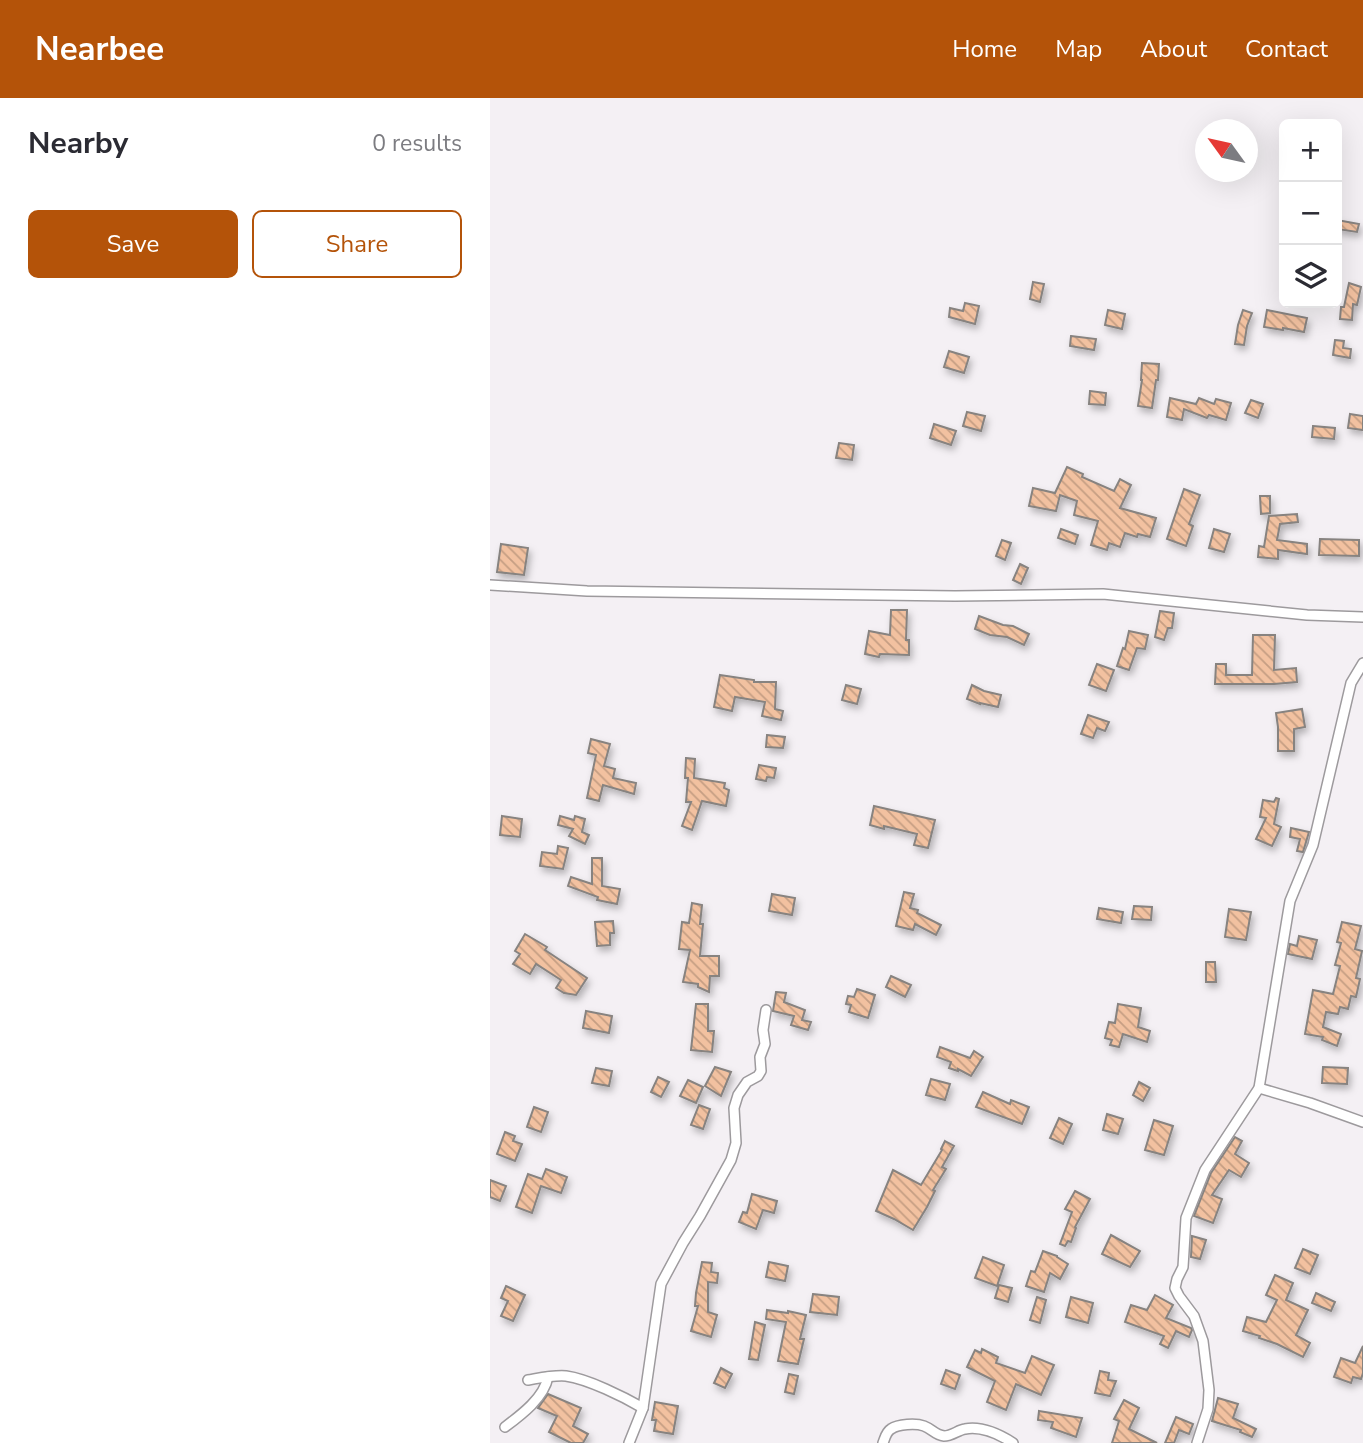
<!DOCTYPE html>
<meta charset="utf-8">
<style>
body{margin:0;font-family:"Nunito Sans",sans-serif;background:#f2f2f3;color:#2b2b33}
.controls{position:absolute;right:21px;top:21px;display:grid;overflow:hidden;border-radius:10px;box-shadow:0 7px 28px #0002}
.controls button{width:63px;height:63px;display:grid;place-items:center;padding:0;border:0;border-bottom:2px solid #e1e1e2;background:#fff;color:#2b2b33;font:35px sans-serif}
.compass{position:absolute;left:705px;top:21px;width:63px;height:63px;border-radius:50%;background:#fff;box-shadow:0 7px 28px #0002;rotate:303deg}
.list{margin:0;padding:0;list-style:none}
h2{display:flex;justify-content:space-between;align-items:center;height:91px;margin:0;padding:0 28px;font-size:30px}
h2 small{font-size:23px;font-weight:400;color:#7c7c81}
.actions{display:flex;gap:14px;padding:21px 28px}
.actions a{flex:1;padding:16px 0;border:2px solid #b45309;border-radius:10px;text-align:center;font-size:24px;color:#b45309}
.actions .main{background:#b45309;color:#fff}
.icon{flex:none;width:38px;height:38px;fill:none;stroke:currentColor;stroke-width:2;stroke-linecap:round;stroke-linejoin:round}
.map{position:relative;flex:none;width:873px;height:1345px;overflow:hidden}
header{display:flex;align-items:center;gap:42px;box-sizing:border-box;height:98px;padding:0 35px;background:#b45309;color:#fff}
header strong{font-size:33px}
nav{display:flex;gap:38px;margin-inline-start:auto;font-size:24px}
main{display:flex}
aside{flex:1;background:#fff}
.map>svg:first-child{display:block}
.building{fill:url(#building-back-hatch);stroke:#878380;stroke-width:2;filter:url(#shadow)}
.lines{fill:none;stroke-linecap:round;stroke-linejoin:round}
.minor-casing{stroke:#9d9a9d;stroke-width:12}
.minor{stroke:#fff;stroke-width:9}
</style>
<header>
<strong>Nearbee</strong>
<nav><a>Home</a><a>Map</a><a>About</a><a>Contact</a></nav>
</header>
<main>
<aside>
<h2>Nearby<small>0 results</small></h2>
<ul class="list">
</ul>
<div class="actions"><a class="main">Save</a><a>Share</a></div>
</aside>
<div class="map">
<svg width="873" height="1345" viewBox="0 0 873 1345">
<defs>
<pattern id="building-back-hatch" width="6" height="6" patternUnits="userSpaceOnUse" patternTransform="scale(1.75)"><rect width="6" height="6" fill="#f2c1a0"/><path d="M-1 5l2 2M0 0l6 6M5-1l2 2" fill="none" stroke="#c59e83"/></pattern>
<filter id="shadow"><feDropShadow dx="2.5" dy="4.5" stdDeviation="3.5" flood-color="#0004"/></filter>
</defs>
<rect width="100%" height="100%" fill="#f4f0f4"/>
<g class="building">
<polygon points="847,122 869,126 867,134 847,131"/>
<polygon points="543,184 554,186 550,204 540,201"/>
<polygon points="859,185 871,189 867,207 863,206 862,222 850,221 851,209 854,209"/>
<polygon points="475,205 489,208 485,226 459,219 460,210 473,213"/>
<polygon points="618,212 635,216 632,231 615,227"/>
<polygon points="753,212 762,215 757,228 754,247 745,246 748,227"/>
<polygon points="777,212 817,220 814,234 793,230 793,232 774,229"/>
<polygon points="581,238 606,241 604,252 580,248"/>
<polygon points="845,242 854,243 853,250 861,251 860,260 843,257"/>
<polygon points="459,253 479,259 474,275 454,269"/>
<polygon points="652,265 669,266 668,282 666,282 662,310 648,308 652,282 651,282"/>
<polygon points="600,293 616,295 615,307 599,306"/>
<polygon points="680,300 706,306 709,300 724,306 726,301 741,305 736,322 719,317 717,320 694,311 692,322 677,319"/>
<polygon points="761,302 773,306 768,320 755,315"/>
<polygon points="477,314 495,318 491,333 473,328"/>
<polygon points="860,316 873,318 873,332 858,330"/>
<polygon points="444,326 466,333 461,347 440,340"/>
<polygon points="823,328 845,330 844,341 822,339"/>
<polygon points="349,345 364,347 362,362 346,360"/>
<polygon points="577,369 593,376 592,379 624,393 630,381 641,387 630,410 666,420 660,439 648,436 647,439 635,435 630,449 619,445 617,452 601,447 608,423 584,417 587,403 570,397 566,413 539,408 543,390 565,395"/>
<polygon points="694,391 710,397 699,426 703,428 696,448 677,441"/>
<polygon points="770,398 780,398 780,415 771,416"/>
<polygon points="807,416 808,424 790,426 787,442 817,446 817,456 788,452 788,461 768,459 769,448 774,449 779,418"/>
<polygon points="571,431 588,437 585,446 568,440"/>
<polygon points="724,431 740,436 734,454 719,450"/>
<polygon points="830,441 869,442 869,458 829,457"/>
<polygon points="512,442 521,445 515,462 506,458"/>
<polygon points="11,446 38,450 34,477 7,474"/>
<polygon points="530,466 538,470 531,486 523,482"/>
<polygon points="401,512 417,512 416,542 419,542 419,557 390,556 389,559 375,556 379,533 400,537"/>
<polygon points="670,513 684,515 682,530 678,530 674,542 665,539"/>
<polygon points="489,518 513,527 523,528 539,536 534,547 517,539 500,537 485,531"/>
<polygon points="639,533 658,537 655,551 647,550 639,572 627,568 633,550 635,551"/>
<polygon points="763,537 785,537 784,572 806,570 807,584 784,586 725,586 726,566 736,566 736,577 762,577"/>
<polygon points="607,566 624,572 616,593 599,587"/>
<polygon points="230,577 264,582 264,584 286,584 285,611 293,613 291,622 272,618 275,604 245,599 242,613 224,609"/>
<polygon points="356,587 371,591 367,606 352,602"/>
<polygon points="482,587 494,593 511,597 508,609 490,605 490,606 477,601"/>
<polygon points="812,611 815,629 804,631 804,653 788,653 788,629 786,615"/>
<polygon points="598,617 619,624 615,633 607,630 603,640 591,636"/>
<polygon points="277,637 295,639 293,650 276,649"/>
<polygon points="101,641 120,646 114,668 125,671 123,680 146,685 144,696 113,687 109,703 97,700 106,657 98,655"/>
<polygon points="196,660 205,661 204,680 235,685 234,690 239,692 236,708 212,703 202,732 192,728 201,704 196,704 198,680 195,680"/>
<polygon points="269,667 286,670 284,680 277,679 276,683 266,681"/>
<polygon points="786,700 789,701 784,726 791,729 782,748 766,741 776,720 770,719 773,702 784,704"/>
<polygon points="384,708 445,722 438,750 424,747 427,736 394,728 394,731 380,727"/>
<polygon points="12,718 32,721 30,739 10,737"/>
<polygon points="70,718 84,722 85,718 95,721 92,734 99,737 95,746 79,738 83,731 68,727"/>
<polygon points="801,730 819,734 813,754 807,753 810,741 800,739"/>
<polygon points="68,748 78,750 73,771 50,768 52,754 67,756"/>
<polygon points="102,760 112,760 112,788 130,791 127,806 107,802 108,799 78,788 81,779 102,786"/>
<polygon points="414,794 424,796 420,810 428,812 427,815 451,827 446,837 425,826 423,832 406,828"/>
<polygon points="282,796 305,800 302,817 279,813"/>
<polygon points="202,805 212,807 210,826 213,826 210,858 229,858 229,878 220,878 219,894 208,889 208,886 193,884 200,852 189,851 192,824 199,825"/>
<polygon points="644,808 662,809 661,822 642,821"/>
<polygon points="609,810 633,814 631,825 607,821"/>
<polygon points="739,811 761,814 756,842 735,839"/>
<polygon points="123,823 124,835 120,835 120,847 107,848 105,824"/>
<polygon points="852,824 871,828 865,851 872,853 866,880 870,881 866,899 861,898 858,911 850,909 848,916 836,914 833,929 851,936 847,948 832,942 833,939 815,936 823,892 843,896 850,868 845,867 851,845 847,844"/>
<polygon points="35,836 57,849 55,852 97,880 86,897 74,895 66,890 71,882 46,866 40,876 23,866 30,856 25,853"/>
<polygon points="809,838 827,842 822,861 798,856 800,846 807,848"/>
<polygon points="716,864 725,864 726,884 716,884"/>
<polygon points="401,878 421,887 415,899 396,889"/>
<polygon points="367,891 385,897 378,920 359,914 361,907 356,906 358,898 364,899"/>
<polygon points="286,894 296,895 294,904 315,912 312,922 321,924 318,932 301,927 304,918 283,913"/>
<polygon points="206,906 218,906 218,933 224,933 222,954 201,952"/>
<polygon points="628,906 651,910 648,929 660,933 657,944 633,936 629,949 620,947 622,942 615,940 619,924 625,925"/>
<polygon points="96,913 122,918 119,935 93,930"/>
<polygon points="450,949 480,960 484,953 493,959 481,978 468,971 468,973 459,970 461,964 447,959"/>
<polygon points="225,969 241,974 231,998 215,988"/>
<polygon points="833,969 858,970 857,986 832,985"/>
<polygon points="106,970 122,973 119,988 102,985"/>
<polygon points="168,979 179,984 171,999 161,994"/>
<polygon points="441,981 460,986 455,1002 436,997"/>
<polygon points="198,982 213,989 206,1005 190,998"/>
<polygon points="649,984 660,990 653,1003 643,997"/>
<polygon points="493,994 520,1006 521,1002 539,1009 532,1026 486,1009"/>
<polygon points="209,1007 220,1011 213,1031 201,1027"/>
<polygon points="44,1009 58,1014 51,1034 37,1029"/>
<polygon points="617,1016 633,1021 628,1036 613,1032"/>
<polygon points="569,1020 582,1026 573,1046 560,1040"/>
<polygon points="664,1022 683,1028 674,1057 655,1052"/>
<polygon points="15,1034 25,1038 23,1043 32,1046 25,1063 7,1056"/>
<polygon points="745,1039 752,1043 745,1056 759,1065 751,1079 739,1072 722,1097 732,1101 723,1125 704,1118 721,1075"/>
<polygon points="455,1043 464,1048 452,1069 456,1071 443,1092 445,1093 437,1109 423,1132 404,1121 386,1113 403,1072 431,1087 452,1052 451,1051"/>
<polygon points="56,1071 77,1079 71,1095 51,1088 42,1115 26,1109 38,1076 52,1081"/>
<polygon points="0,1082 16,1088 10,1103 0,1099"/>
<polygon points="585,1093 600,1101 585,1129 586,1130 581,1144 578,1143 575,1148 570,1146 582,1114 575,1111"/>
<polygon points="262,1096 287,1103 284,1115 273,1112 266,1131 249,1124 253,1114 257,1115"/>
<polygon points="621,1137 650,1153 640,1169 612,1156"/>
<polygon points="702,1138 716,1142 710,1161 701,1159"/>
<polygon points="813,1151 828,1157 820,1176 805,1170"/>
<polygon points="553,1153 567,1158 567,1159 578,1166 570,1181 560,1175 554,1194 536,1188 541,1173 545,1174"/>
<polygon points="493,1159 514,1167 507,1188 485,1180"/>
<polygon points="212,1164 222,1165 221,1174 228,1175 227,1185 218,1184 218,1214 227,1217 221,1239 201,1233 208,1208 205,1208 206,1195"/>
<polygon points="279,1164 298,1168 295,1183 276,1179"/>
<polygon points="785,1177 803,1185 796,1202 818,1212 806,1237 820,1245 813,1259 787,1246 769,1240 770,1238 753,1233 757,1219 776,1224 787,1202 776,1197"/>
<polygon points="509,1187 522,1190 518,1204 505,1200"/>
<polygon points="16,1188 35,1197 23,1223 11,1218 18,1203 11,1200"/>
<polygon points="826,1195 845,1204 841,1213 822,1205"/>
<polygon points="323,1196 349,1199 347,1217 320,1214"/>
<polygon points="665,1197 683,1207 676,1220 701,1230 702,1232 699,1239 686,1233 678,1250 670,1246 674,1238 635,1224 641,1207 657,1212"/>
<polygon points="547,1199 556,1202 550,1225 540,1222"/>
<polygon points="581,1199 603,1205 598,1225 576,1219"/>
<polygon points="277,1212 298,1215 298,1213 316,1217 310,1241 314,1241 308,1266 288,1263 296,1224 276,1221"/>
<polygon points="265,1224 275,1227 268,1262 259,1261"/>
<polygon points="873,1248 873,1275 871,1281 863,1279 861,1285 844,1279 851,1260 865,1265"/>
<polygon points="492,1251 508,1259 506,1265 535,1275 542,1258 564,1267 551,1297 526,1286 516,1312 497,1304 505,1283 477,1269 485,1252 491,1255"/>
<polygon points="231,1270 242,1276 235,1290 224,1285"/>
<polygon points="456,1272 470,1277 465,1291 451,1286"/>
<polygon points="610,1273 619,1275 618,1282 626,1283 620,1298 605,1295"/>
<polygon points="299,1276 308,1278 304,1296 295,1294"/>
<polygon points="58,1296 91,1310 83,1328 98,1336 93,1345 81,1345 59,1334 67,1318 48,1310"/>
<polygon points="728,1300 748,1306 743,1320 766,1331 762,1339 750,1334 751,1332 722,1323"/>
<polygon points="634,1302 649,1310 639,1331 667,1345 622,1345 629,1323 624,1321"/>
<polygon points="165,1304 188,1308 183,1336 164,1333 166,1322 162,1322"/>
<polygon points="549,1313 592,1320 586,1339 561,1330 563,1324 548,1322"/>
<polygon points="686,1319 703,1326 699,1336 689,1332 684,1345 675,1345"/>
</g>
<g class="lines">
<g class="minor-casing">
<g id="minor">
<polyline points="0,487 97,493 465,498 613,496 817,517 873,519"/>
<polyline points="769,990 820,1005 873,1024"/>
<path d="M38,1282C50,1280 63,1277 76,1278C98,1281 134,1299 153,1310"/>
<path d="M15,1329C31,1317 54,1300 58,1279"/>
<polyline points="139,1345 153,1310 171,1186 193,1145 210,1118 241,1062 246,1045 244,1010 248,997 257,984 268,978 271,973 270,959 275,946 273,932 276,912"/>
<path d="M393,1345C395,1340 396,1334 401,1331C408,1326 426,1325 434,1328C442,1331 445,1337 454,1338C462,1338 468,1332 475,1331C491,1328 509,1336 523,1345"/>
<polyline points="707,1345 718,1311 719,1292 713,1243 704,1218 689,1198 685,1190 687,1181 693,1169 696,1120 715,1072 769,990 800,803 823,747 861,585 873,565"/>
</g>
</g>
<use href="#minor" class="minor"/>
</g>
</svg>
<div class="controls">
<button>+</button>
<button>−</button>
<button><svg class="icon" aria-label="layers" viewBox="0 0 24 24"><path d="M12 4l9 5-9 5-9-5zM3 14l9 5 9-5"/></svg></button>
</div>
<svg class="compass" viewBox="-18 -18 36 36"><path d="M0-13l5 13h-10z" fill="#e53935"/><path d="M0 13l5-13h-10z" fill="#7c7c81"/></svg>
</div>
</main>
